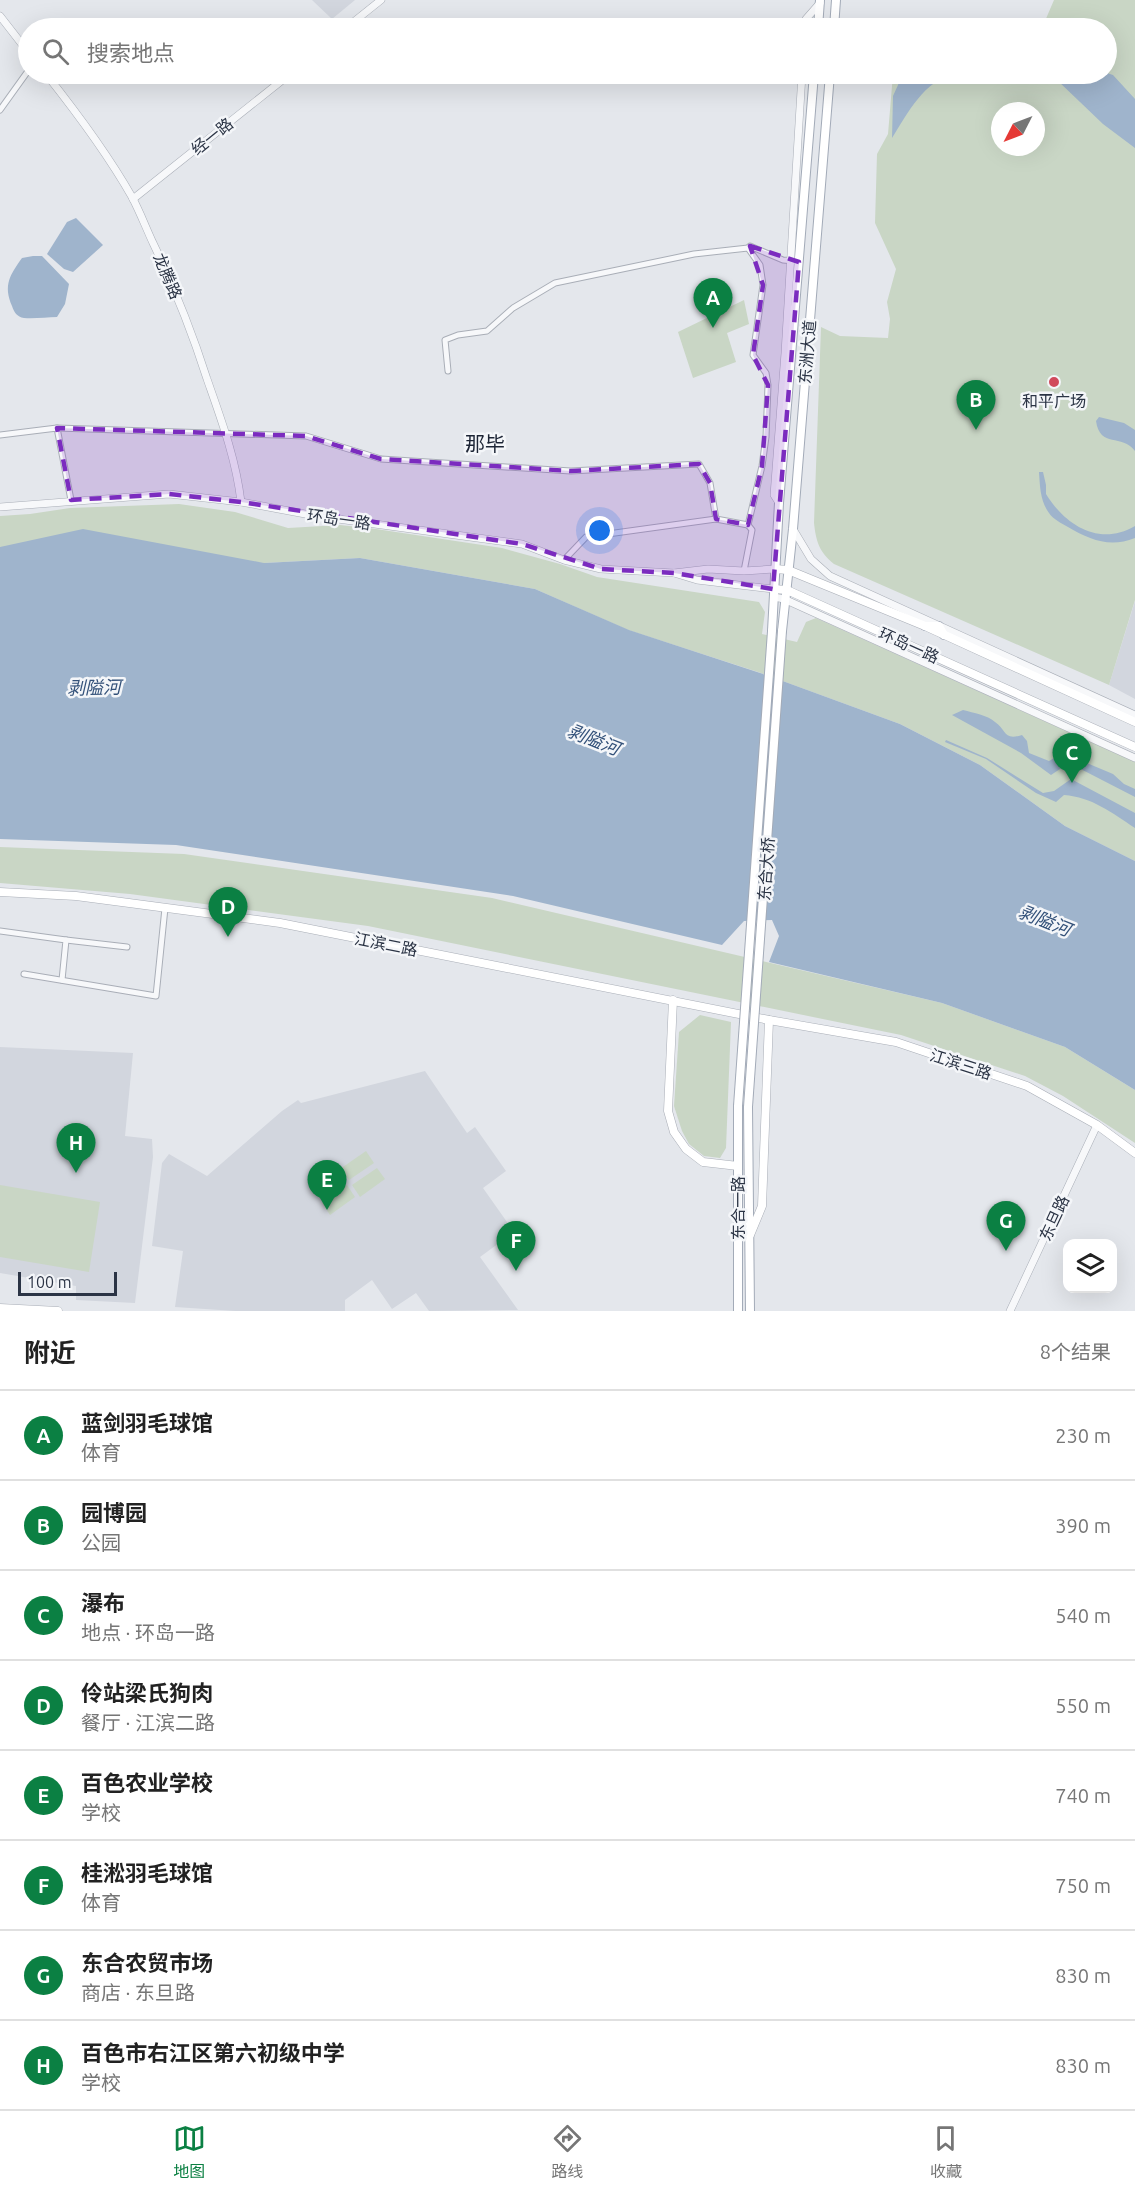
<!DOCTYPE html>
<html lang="zh">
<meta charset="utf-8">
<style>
body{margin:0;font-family:Ubuntu,"Noto Sans SC",sans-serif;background:#f6f6f6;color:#222}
.controls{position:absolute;right:18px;bottom:18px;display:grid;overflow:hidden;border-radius:12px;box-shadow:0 6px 24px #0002}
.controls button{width:54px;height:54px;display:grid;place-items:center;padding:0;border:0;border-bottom:2px solid #e0e0e0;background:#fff;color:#222;font:30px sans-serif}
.compass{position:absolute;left:991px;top:102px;width:54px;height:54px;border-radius:50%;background:#fff;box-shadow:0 6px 24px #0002;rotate:228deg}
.scale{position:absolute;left:18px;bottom:15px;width:99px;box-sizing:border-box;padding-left:6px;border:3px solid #2b3445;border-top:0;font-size:16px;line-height:21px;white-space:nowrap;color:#2b3445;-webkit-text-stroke:4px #f4f6f9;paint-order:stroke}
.you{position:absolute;left:600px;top:531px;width:21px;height:21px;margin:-15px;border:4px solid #fff;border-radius:50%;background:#1a73e8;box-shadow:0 0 0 9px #1a73e833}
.badge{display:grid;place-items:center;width:39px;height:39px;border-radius:50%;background:#0b8043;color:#fff;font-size:20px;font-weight:700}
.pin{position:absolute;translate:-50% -50px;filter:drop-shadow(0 2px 3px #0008)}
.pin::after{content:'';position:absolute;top:32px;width:21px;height:18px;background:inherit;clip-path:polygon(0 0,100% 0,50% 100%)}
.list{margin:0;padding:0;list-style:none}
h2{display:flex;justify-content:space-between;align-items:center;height:78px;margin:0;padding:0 24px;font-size:26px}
h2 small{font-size:20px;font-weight:400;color:#767676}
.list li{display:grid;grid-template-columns:39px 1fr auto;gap:18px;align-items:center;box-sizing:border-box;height:90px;padding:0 24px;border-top:2px solid #e0e0e0}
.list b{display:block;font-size:22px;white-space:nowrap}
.list p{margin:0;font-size:20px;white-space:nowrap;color:#767676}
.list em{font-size:20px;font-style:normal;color:#767676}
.icon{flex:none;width:33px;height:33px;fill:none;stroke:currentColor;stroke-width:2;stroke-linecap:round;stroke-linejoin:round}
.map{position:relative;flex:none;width:1135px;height:1311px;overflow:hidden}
.search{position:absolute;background:#fff;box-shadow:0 6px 24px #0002;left:18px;right:18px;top:18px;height:66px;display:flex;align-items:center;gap:15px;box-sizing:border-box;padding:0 21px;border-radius:33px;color:#767676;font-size:22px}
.sheet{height:798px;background:#fff}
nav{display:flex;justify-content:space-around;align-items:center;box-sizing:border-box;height:84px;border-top:2px solid #e0e0e0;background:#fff;font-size:16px;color:#767676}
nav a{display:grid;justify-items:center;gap:3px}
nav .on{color:#0b8043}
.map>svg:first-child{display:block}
.built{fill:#d2d6de}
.green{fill:#c9d6c5;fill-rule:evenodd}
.water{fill:#9fb4cc}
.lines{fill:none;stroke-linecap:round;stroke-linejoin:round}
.minor-casing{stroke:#a9aeb7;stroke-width:7}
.tertiary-casing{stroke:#a9aeb7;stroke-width:8}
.secondary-casing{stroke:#a9aeb7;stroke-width:9}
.primary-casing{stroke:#a3abb8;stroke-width:10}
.minor{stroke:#f7f8fa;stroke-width:5}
.tertiary{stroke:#f7f8fa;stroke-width:7}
.secondary{stroke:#fff;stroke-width:8}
.primary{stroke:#fff;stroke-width:8}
.primary-bridge-casing{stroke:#a3abb8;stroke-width:10;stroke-linecap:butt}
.primary-bridge{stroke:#fff;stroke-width:8}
.marked{fill:#7b2cbf;fill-opacity:0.2;stroke:#7b2cbf;stroke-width:4.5;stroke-dasharray:12 8;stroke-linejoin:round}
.poi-dot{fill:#d1495b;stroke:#f4f6f9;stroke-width:2}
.labels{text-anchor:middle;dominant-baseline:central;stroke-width:5;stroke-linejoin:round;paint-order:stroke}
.street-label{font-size:16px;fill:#2b3445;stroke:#f4f6f9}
.poi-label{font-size:16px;fill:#2b3445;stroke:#f4f6f9}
.water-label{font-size:18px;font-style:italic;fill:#34527a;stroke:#f4f6f9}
.quarter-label{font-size:20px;fill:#1d2536;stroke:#f4f6f9}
</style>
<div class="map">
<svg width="1135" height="1311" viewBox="0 0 1135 1311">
<rect width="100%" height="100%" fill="#e4e7ec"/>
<g class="built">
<polygon points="312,0 355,0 332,19"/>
<polygon points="1135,601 1135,699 1109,685"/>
<polygon points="0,1047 133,1053 125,1136 152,1139 153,1157 135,1303 76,1300 76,1286 0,1273"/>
<polygon points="425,1071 467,1133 475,1127 506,1171 483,1188 514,1232 480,1257 518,1310 429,1311 416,1293 392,1309 372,1280 345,1300 345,1311 235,1311 175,1307 183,1251 152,1246 162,1163 169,1154 207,1176 282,1111 298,1100 301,1103"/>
</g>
<g class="green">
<path d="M1054,0H1135V600L1109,685L834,564C819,552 816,541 814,523L821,327L840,336L888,338L890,319L887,302L896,269L875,223L877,154L888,134L893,74H1106V28H1042ZM1000,111H1036V147H1000Z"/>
<polygon points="744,300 749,324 727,333 736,362 693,378 678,332"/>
<polygon points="179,504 235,512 288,528 340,525 376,529 502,548 560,564 597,577 759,602 765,612 762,634 797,642 806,622 816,618 1135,762 1135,861 1065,826 980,765 900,724 758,672 628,630 535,589 360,558 264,563 0,547 0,516 30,514 70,508"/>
<polygon points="0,847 184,854 492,898 942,1003 1065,1047 1135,1090 1135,1143 1063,1096 1025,1076 901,1035 368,926 130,894 0,883"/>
<polygon points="700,1015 731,1022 726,1148 720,1158 704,1156 689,1144 682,1131 674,1106 679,1032"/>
<polygon points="366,1151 374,1163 349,1180 340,1169"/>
<polygon points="377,1168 385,1179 360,1197 352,1185"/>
<polygon points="338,1170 346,1181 321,1199 313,1187"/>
<polygon points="0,1185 100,1202 89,1272 0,1257"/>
<polygon points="347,1185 355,1197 330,1215 322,1203"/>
</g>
<g class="water">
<polygon points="1107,73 1113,75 1135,99 1135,148 1103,124 1057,80 1046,74"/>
<path d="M903,74H955C924,80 908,113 892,138L893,96Z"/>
<polygon points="76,218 103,245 73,272 64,269 47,254 67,222"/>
<path d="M33,256H42L69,284L65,304L57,317C47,317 34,319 24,318C17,317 14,312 12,306C3,285 10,275 22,258Z"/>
<path d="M1099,417L1124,423L1135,430V451C1122,433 1100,449 1096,421Z"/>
<path d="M1039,472H1043L1046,485V494C1065,525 1099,547 1135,526V538C1110,548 1090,540 1068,527C1061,523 1053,519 1049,513C1040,501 1040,486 1039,472Z"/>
<polygon points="83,529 264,563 360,558 535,589 629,630 769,676 900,724 980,765 1065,826 1135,861 1135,1090 1065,1047 942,1003 769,962 779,936 772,920 744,921 722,945 513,896 176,845 0,839 0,547"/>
<path d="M963,710C974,713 987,715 995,722C1007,730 1003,741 1022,735L1027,741L1029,753L1049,761L1063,753L1113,774L1124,784L1135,789V797L1069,763L1051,775L1021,753L952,715Z"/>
<path d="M946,740L987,758L1043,793L1054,791L1071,779L1135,813V828C1112,813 1092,797 1064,795L1056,802L1036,793L986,759L945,742Z"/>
</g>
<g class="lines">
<g class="minor-casing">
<g id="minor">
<polyline points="0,110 28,71"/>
<polyline points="448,371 445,340 458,335 487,331 513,308 555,283 694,254 748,248"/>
<polyline points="57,428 306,436 381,459 571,471 699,464 710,483 716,519 748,525"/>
<polyline points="0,435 57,428 71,500"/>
<polyline points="564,560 586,537 716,519"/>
<polyline points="744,571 752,530 748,525 762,466 766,437 768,385 766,373 753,355 763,285 760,265 748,248 750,246 783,260 794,261"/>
<polyline points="0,931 66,940 62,980"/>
<polyline points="66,940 127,947"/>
<polyline points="24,974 156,996 165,908"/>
</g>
</g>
<g class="tertiary-casing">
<g id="tertiary">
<polyline points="0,16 28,52"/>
<polyline points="346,28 381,0"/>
<polyline points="805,28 806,19 820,3"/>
<path d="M46,74C77,113 107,153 132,197C140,212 146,228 153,243C174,287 192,332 207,379C221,419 236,459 241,502"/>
<polyline points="133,199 290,74"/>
<polyline points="779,503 774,495 785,353 802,74"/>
<polyline points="0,507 169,494 241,502 316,516 522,544 564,560 601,569 674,573"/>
<polyline points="793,529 811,559 830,576 1135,715"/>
<polyline points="773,589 697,580 674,573 708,569 744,571 775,569"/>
<polyline points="774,597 784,599 1135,758"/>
<polyline points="1010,1311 1097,1125"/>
</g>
</g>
<g class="secondary-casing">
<g id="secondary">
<polyline points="775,569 788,570 925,626 1135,722"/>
<polyline points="773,589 787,590 1135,747"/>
<polyline points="0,892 76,896 280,923 769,1020 896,1042 1027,1086 1097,1125 1135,1153"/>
<polyline points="673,1000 668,1111 674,1132 686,1149 703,1162 738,1166"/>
<polyline points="750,1235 762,1206 769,1020"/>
<polyline points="0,1308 58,1311"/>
</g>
</g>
<g class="primary-casing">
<g id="primary">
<polyline points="818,28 820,0"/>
<polyline points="834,28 836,0"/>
<polyline points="925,626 939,626 944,635"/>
<polyline points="772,631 779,503 814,74"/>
<polyline points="782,631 793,529 830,74"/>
<polyline points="748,1107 750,1311"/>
<polyline points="738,1311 738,1106"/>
</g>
</g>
<use href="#minor" class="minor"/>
<use href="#tertiary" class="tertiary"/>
<use href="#secondary" class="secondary"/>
<use href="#primary" class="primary"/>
<g class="primary-bridge-casing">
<g id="primary-bridge">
<polyline points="738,1106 772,631"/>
<polyline points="748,1107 782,631"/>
</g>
</g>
<use href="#primary-bridge" class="primary-bridge"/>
</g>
<path class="marked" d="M750,246L799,262L773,589L674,573L601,569L522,544L241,502L169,494L71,500L57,428L306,436L381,459L571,471L699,464L710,483L716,519L748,525L762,466L768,385L753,355L763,285Z"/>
<circle class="poi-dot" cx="1054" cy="382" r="6"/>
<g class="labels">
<g class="street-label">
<text transform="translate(212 136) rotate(-39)">经一路</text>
<text transform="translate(168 276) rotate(67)">龙腾路</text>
<text transform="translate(807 352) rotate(-85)">东洲大道</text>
<text transform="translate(339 519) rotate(8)">环岛一路</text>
<text transform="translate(909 645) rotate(24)">环岛一路</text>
<text transform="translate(766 869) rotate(-86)">东合大桥</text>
<text transform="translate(386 944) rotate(11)">江滨二路</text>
<text transform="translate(961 1064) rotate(18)">江滨三路</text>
<text transform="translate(738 1208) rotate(-90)">东合一路</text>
<text transform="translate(1054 1218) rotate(-65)">东旦路</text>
</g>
<g class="poi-label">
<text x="1054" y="401">和平广场</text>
</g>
<g class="water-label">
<text transform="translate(94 687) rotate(-1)">剥隘河</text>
<text transform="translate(594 739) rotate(22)">剥隘河</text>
<text transform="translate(1045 920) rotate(22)">剥隘河</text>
</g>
<g class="quarter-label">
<text x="485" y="443">那毕</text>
</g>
</g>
</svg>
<div class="controls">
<button><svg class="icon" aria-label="layers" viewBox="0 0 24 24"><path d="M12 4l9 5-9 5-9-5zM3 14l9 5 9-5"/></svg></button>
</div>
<svg class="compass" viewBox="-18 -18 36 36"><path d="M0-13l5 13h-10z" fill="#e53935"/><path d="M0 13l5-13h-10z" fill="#767676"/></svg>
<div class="scale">100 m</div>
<div class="you"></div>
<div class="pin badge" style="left:713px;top:328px">A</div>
<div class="pin badge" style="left:976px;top:430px">B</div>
<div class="pin badge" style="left:1072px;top:783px">C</div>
<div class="pin badge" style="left:228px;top:937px">D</div>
<div class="pin badge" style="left:327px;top:1210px">E</div>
<div class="pin badge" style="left:516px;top:1271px">F</div>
<div class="pin badge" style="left:1006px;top:1251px">G</div>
<div class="pin badge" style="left:76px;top:1173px">H</div>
<div class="search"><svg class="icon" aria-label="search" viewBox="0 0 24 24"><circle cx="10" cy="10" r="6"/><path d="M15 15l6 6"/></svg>搜索地点</div>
</div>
<section class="sheet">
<h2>附近<small>8个结果</small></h2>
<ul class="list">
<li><span class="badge">A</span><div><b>蓝剑羽毛球馆</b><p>体育</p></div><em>230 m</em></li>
<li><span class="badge">B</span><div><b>园博园</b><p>公园</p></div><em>390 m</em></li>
<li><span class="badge">C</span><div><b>瀑布</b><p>地点 · 环岛一路</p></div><em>540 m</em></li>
<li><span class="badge">D</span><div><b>伶站梁氏狗肉</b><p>餐厅 · 江滨二路</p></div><em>550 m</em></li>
<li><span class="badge">E</span><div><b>百色农业学校</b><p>学校</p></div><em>740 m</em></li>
<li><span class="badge">F</span><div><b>桂淞羽毛球馆</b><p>体育</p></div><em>750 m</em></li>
<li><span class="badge">G</span><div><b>东合农贸市场</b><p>商店 · 东旦路</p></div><em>830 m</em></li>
<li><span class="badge">H</span><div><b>百色市右江区第六初级中学</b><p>学校</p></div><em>830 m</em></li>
</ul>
</section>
<nav>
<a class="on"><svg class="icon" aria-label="map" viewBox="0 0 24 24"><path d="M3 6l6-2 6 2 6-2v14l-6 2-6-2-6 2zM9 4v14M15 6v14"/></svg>地图</a>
<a><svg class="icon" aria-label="directions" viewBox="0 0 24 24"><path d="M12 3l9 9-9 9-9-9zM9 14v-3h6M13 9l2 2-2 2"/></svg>路线</a>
<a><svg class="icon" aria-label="saved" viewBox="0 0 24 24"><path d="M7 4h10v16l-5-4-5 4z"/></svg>收藏</a>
</nav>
